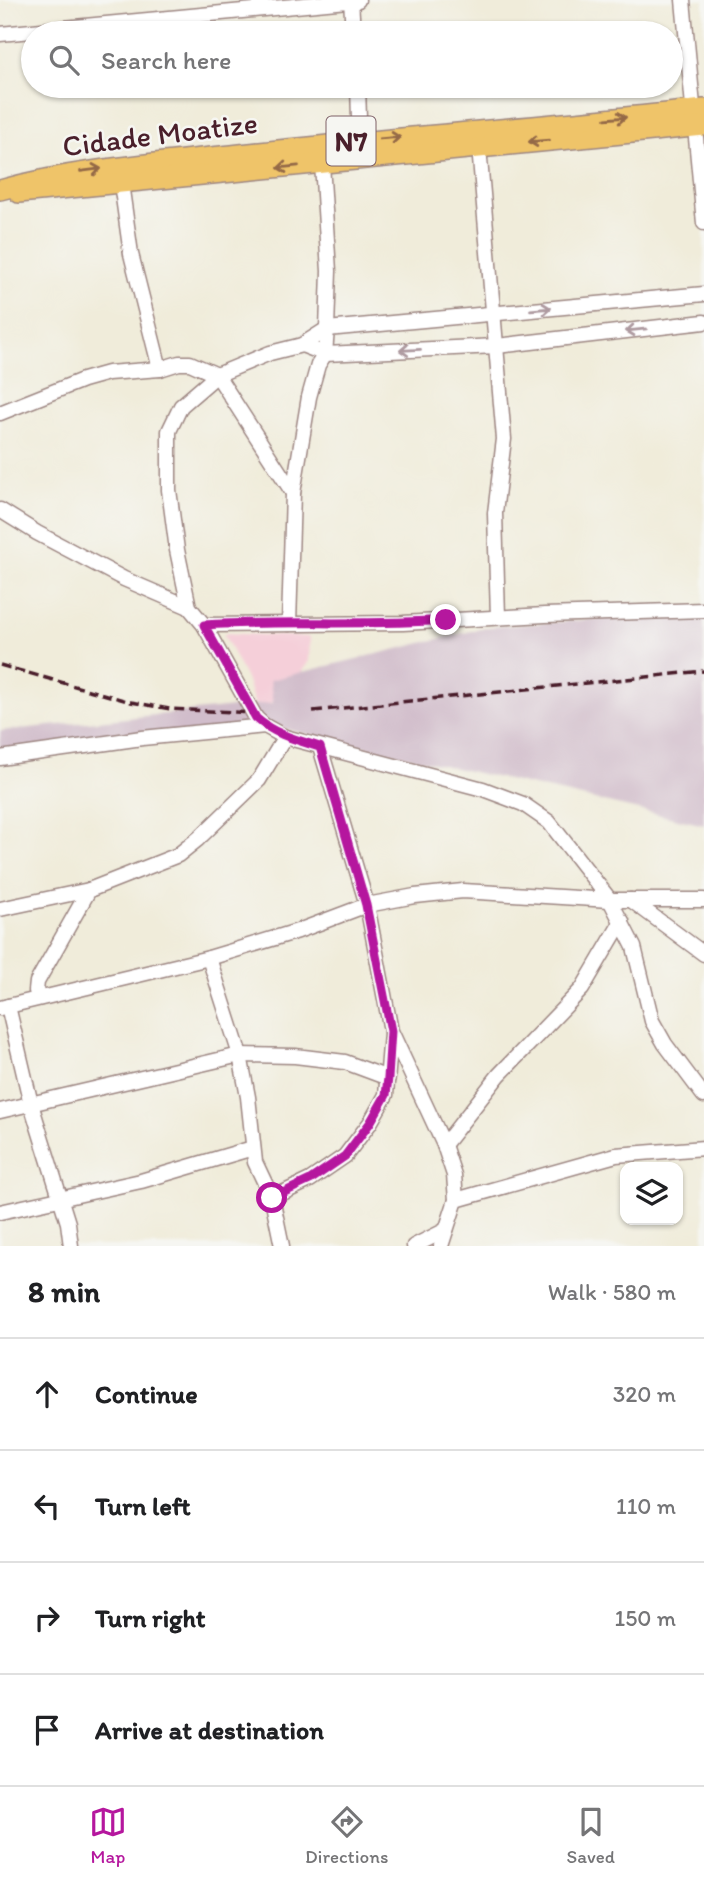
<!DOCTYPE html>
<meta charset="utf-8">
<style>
body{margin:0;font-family:Itim,sans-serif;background:#f2f2f2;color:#202124}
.controls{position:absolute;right:21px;bottom:21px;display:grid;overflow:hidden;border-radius:14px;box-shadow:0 2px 5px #0004}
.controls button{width:63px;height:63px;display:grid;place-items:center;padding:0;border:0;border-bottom:2px solid #e0e0e0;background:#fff;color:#202124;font:35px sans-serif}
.stop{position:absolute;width:21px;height:21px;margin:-16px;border:5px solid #b5179e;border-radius:50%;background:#fff}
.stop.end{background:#b5179e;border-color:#fff;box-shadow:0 2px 7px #0008}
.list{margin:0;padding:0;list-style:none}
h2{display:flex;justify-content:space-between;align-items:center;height:91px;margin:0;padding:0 28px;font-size:30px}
h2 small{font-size:23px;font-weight:400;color:#757577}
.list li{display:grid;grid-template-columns:46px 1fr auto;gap:21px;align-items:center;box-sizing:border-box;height:112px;padding:0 28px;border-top:2px solid #e0e0e0}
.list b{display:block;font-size:26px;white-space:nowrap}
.list em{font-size:23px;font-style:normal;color:#757577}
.icon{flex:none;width:38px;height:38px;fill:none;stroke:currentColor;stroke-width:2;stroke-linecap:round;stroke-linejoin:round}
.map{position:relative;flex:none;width:704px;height:1246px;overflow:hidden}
.search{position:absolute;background:#fff;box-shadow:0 2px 5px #0004;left:21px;right:21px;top:21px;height:77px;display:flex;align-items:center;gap:18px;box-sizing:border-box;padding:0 24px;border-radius:38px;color:#757577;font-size:26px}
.sheet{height:539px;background:#fff}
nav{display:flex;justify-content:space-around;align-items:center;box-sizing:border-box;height:98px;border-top:2px solid #e0e0e0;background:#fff;font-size:19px;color:#757577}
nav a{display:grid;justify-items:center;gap:4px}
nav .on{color:#b5179e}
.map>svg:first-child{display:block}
.built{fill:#f5cfd9}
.industrial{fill:#d1bdcb}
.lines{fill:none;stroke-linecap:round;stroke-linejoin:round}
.minor-casing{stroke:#9d8682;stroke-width:17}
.highway-casing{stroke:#9d8682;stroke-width:22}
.minor{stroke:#fff;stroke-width:14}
.highway{stroke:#efc469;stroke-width:19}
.rail{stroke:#4a1f2b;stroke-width:3.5;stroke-dasharray:10 5;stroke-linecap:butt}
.oneway{stroke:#946947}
.oneway2{stroke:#ae9aa0}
.route{stroke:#b5179e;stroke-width:9}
.labels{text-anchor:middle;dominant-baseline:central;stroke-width:5;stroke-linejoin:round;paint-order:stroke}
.shield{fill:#f6f6f2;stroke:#7e6067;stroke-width:2}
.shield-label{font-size:28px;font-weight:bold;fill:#4a1f2b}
.street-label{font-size:30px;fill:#4a1f2b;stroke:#f6f6f2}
</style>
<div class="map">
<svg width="704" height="1246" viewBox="0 0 704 1246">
<rect width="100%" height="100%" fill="#f6f6f2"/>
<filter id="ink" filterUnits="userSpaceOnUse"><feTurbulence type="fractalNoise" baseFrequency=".0143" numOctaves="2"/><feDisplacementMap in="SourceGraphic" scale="14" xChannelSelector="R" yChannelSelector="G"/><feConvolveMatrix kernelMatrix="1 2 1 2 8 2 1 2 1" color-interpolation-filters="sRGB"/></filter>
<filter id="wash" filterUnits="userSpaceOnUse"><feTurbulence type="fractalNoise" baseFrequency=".00686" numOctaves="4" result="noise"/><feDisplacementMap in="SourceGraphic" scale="28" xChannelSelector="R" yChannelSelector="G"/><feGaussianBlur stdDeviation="1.57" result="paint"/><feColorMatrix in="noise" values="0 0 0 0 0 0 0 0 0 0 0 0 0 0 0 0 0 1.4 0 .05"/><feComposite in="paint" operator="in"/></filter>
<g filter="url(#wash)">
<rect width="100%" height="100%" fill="#f0ecda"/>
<polygon class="built" points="223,633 310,637 309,661 288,692 257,711 246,679"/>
<polygon class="industrial" points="704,611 704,825 281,728 0,759 0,731 273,703 270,680 488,627"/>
</g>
<g filter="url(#ink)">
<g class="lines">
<g class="minor-casing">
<g id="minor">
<polyline points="351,0 353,33"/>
<polyline points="683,0 704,223"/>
<polyline points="0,34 358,0"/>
<polyline points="358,86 360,151"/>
<polyline points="479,147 504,439 495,513 498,617"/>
<polyline points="121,183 131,254 160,369"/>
<polyline points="302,345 325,354 497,346 704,322"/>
<polyline points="0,413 83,380 108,373 160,369 179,363 190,363 217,375 293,493"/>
<polyline points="0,510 37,533 124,579 189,607 204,625 256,718 265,726 285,737 483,789 523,804 549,822 610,900 634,947 652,1021 665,1044 704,1096"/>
<polyline points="189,607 177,550 169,490 169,431 181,406 217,375 270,353 302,345 327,329 704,294"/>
<polyline points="289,624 293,493 309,397 318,365 325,354 327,329 329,271 322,164"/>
<polyline points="204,625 403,623 545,615 704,610"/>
<polyline points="320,747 367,905 391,1031 444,1145 454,1175 456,1200 441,1246"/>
<polyline points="0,758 142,738 265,726"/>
<polyline points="631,900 704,954"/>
<polyline points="0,909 89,890 178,855 198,839 259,780 285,737"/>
<polyline points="209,958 240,1055 248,1097 255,1162 272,1198 282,1246"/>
<polyline points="40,998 36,991 37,982 89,890"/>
<polyline points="8,1006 31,1104 68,1223 71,1246"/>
<polyline points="0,1008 209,958 298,931 367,905 415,896 463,891 610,900 704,900"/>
<polyline points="0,1111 240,1055 295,1056 345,1062 388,1078"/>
<polyline points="444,1145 499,1075 582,989 622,921"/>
<polyline points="272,1198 310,1180 345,1156 370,1123 386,1095 391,1033"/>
<polyline points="456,1200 616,1155 704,1148"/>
<polyline points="0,1212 141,1181 253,1148"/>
<polyline points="414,1246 446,1230"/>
</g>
</g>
<g class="highway-casing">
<g id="highway">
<path d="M0,190C79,168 159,163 240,154C395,137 550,126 704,109"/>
<polyline points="19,193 704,126"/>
</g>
</g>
<use href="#minor" class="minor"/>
<use href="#highway" class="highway"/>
<g class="rail">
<polyline points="0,665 131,702 170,709 253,713"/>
<polyline points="313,711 704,671"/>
</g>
</g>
<defs><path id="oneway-shaft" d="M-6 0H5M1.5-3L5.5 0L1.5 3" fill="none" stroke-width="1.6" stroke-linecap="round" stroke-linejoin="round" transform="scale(1.75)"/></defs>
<g class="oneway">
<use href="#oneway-shaft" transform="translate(616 118) rotate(-5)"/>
<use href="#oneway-shaft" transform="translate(390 138) rotate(-5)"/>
<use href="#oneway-shaft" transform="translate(539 141) rotate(175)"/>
<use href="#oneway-shaft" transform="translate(288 167) rotate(174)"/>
<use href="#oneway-shaft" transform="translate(91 170) rotate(-7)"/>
</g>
<g class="oneway2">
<use href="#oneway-shaft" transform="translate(541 309) rotate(-5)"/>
<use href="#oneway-shaft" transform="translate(636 330) rotate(174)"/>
<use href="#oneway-shaft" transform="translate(410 350) rotate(177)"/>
</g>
</g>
<g class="lines" filter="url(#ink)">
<path class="route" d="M272,1198L310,1180L345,1156L370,1123L386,1095L388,1078L391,1031L366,905L320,747C297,740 275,735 256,718L204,625C285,620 365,626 446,620"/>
</g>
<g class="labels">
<rect class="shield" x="326.5" y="116.5" width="49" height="49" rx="5"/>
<g class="shield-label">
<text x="351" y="141">N7</text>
</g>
<g class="street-label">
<text transform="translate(160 134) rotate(-7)">Cidade Moatize</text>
</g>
</g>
</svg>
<div class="controls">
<button><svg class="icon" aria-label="layers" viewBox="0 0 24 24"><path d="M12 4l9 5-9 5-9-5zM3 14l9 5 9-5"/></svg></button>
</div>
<div class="stop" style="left:272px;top:1198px"></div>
<div class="stop end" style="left:446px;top:620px"></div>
<div class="search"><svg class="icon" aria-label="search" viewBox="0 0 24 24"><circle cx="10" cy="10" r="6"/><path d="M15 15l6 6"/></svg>Search here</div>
</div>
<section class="sheet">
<h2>8 min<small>Walk · 580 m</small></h2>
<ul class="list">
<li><svg class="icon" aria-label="ahead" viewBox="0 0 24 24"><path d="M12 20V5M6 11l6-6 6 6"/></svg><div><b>Continue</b></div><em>320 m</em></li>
<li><svg class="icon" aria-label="left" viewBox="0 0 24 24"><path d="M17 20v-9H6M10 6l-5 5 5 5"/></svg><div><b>Turn left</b></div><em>110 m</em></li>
<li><svg class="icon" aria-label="right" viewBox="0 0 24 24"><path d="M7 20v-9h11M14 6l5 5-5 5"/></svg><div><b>Turn right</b></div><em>150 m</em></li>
<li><svg class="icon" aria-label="arrive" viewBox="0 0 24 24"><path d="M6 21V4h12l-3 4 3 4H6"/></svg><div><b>Arrive at destination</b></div></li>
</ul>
</section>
<nav>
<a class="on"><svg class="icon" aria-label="map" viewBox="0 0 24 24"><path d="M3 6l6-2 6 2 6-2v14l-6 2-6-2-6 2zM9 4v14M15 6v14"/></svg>Map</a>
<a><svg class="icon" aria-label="directions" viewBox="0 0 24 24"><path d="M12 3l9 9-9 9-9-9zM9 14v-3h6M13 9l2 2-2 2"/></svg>Directions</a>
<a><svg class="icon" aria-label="saved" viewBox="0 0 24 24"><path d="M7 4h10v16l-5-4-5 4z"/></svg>Saved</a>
</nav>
